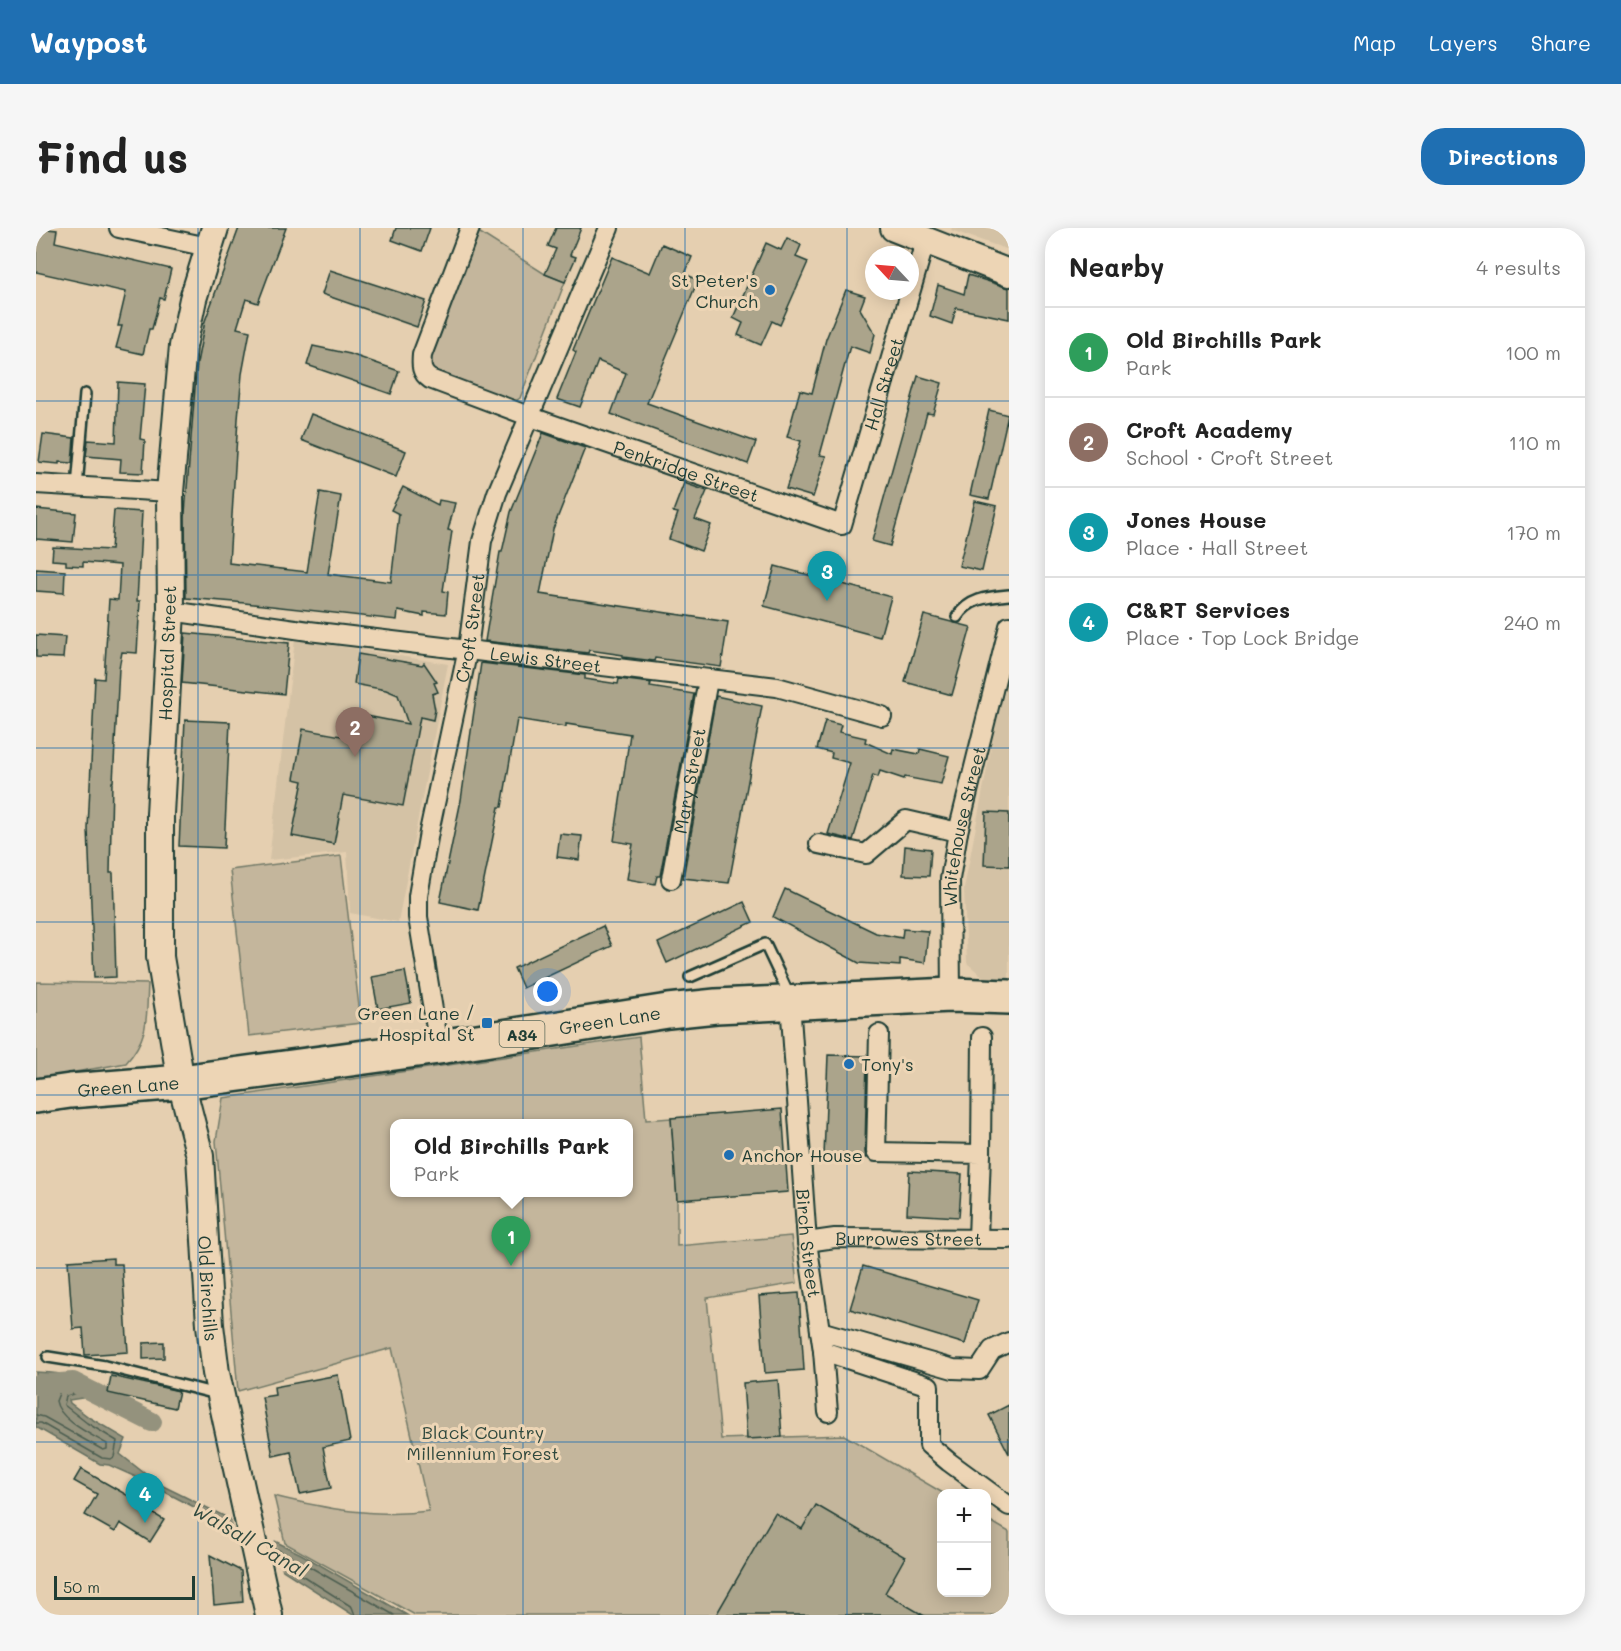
<!DOCTYPE html>
<meta charset="utf-8">
<style>
body{margin:0;font-family:Mali,sans-serif;background:#f6f6f6;color:#222}
.controls{position:absolute;right:18px;bottom:18px;display:grid;overflow:hidden;border-radius:12px;box-shadow:0 3px 15px #0003}
.controls button{width:54px;height:54px;display:grid;place-items:center;padding:0;border:0;border-bottom:2px solid #e0e0e0;background:#fff;color:#222;font:30px sans-serif}
.compass{position:absolute;left:829px;top:18px;width:54px;height:54px;border-radius:50%;background:#fff;box-shadow:0 3px 15px #0003;rotate:296deg}
.scale{position:absolute;left:18px;bottom:15px;width:141px;box-sizing:border-box;padding-left:6px;border:3px solid #1f3d34;border-top:0;font-size:16px;line-height:21px;white-space:nowrap;color:#1f3d34;-webkit-text-stroke:4px #edd5b5;paint-order:stroke}
.you{position:absolute;left:512px;top:764px;width:21px;height:21px;margin:-15px;border:4px solid #fff;border-radius:50%;background:#1a73e8;box-shadow:0 0 0 9px #1a73e833}
.badge{display:grid;place-items:center;width:39px;height:39px;border-radius:50%;background:#1f6fb2;color:#fff;font-size:20px;font-weight:700}
.pin{position:absolute;translate:-50% -50px;filter:drop-shadow(0 2px 3px #0008)}
.pin::after{content:'';position:absolute;top:32px;width:21px;height:18px;background:inherit;clip-path:polygon(0 0,100% 0,50% 100%)}
.popup{position:absolute;left:354px;top:891px;width:243px;height:78px;box-sizing:border-box;display:grid;place-content:center;border-radius:12px;background:#fff;filter:drop-shadow(0 2px 4px #0005);font-size:20px;white-space:nowrap;color:#767676}
.popup b{font-size:22px;color:#222}
.popup::after{content:'';position:absolute;left:50%;top:100%;margin-left:-12px;border:12px solid transparent;border-top-color:#fff}
.list{margin:0;padding:0;list-style:none}
h2{display:flex;justify-content:space-between;align-items:center;height:78px;margin:0;padding:0 24px;font-size:26px}
h2 small{font-size:20px;font-weight:400;color:#767676}
.list li{display:grid;grid-template-columns:39px 1fr auto;gap:18px;align-items:center;box-sizing:border-box;height:90px;padding:0 24px;border-top:2px solid #e0e0e0}
.list b{display:block;font-size:22px;white-space:nowrap}
.list p{margin:0;font-size:20px;white-space:nowrap;color:#767676}
.list em{font-size:20px;font-style:normal;color:#767676}
.map{position:relative;flex:none;width:973px;height:1387px;overflow:hidden;border-radius:24px}
header{display:flex;align-items:center;gap:36px;box-sizing:border-box;height:84px;padding:0 30px;background:#1f6fb2;color:#fff}
header strong{font-size:28px}
nav{display:flex;gap:33px;margin-inline-start:auto;font-size:21px}
.intro{display:flex;align-items:center;justify-content:space-between;box-sizing:border-box;height:144px;padding:0 36px}
h1{margin:0;font-size:42px}
.button{padding:15px 27px;border-radius:24px;background:#1f6fb2;color:#fff;font-size:21px;font-weight:700}
main{display:flex;gap:36px;padding:0 36px}
aside{flex:1;background:#fff;border-radius:24px;box-shadow:0 3px 15px #0003}
.map>svg:first-child{display:block}
.built{fill:#d4c2a5}
.green{fill:#c4b69c;stroke:#727a68;stroke-width:1.5;fill-rule:evenodd}
.water{fill:#94927d;stroke:#657060;stroke-width:1.5}
.pier{fill:#e5cfb0}
.lines{fill:none;stroke-linecap:round;stroke-linejoin:round}
.shore{stroke:#4e5f51;stroke-width:1.5}
.canal{stroke:#94927d;stroke-width:20}
.building{fill:#aba48b;stroke:#1f3d34;stroke-width:1.5}
.lane-casing{stroke:#1f3d34;stroke-width:14}
.street-casing{stroke:#1f3d34;stroke-width:22}
.secondary-casing{stroke:#1f3d34;stroke-width:30}
.highway-casing{stroke:#1f3d34;stroke-width:38}
.lane{stroke:#edd5b5;stroke-width:9}
.street{stroke:#edd5b5;stroke-width:18}
.secondary{stroke:#edd5b5;stroke-width:26}
.highway{stroke:#edd5b5;stroke-width:33}
.grid{fill:none;stroke:#1f6fb2;stroke-width:1.5;stroke-opacity:0.55}
.poi-dot{fill:#1f6fb2;stroke:#edd5b5;stroke-width:2}
.labels{text-anchor:middle;dominant-baseline:central;stroke-width:6;stroke-linejoin:round;paint-order:stroke}
.shield{fill:#edd5b5;stroke:#5d6b5b;stroke-width:1.5}
.shield-label{font-size:16px;font-weight:bold;fill:#1f3d34}
.poi-label{font-size:18px;fill:#1f3d34;stroke:#edd5b5;text-anchor:end}
.street-label{font-size:18px;fill:#1f3d34;stroke:#edd5b5}
.park-label{font-size:18px;fill:#30493e;stroke:#edd5b5}
.water-label{font-size:20px;font-style:italic;fill:#314a3f;stroke:#edd5b5}
</style>
<header>
<strong>Waypost</strong>
<nav><a>Map</a><a>Layers</a><a>Share</a></nav>
</header>
<div class="intro"><h1>Find us</h1><a class="button">Directions</a></div>
<main>
<div class="map">
<svg width="973" height="1387" viewBox="0 0 973 1387">
<rect width="100%" height="100%" fill="#e5cfb0"/>
<filter id="ink" filterUnits="userSpaceOnUse"><feTurbulence type="fractalNoise" baseFrequency=".0167" numOctaves="2"/><feDisplacementMap in="SourceGraphic" scale="12" xChannelSelector="R" yChannelSelector="G"/><feConvolveMatrix kernelMatrix="1 2 1 2 8 2 1 2 1" color-interpolation-filters="sRGB"/></filter>
<g filter="url(#ink)">
<g class="built">
<polygon points="916,0 973,0 973,22 915,2"/>
<polygon points="259,411 412,436 362,694 314,685 311,624 233,632"/>
<polygon points="973,448 973,754 954,755 931,735 928,661 959,499"/>
</g>
<g class="green">
<polygon points="441,3 509,46 529,54 484,170 478,174 398,144 389,133"/>
<polygon points="305,628 325,795 213,808 194,642"/>
<path d="M0,754L112,756C110,789 114,808 90,835L0,851Z"/>
<path d="M603,809L610,892L635,890L641,972V1018L755,1008L761,1055L671,1070L685,1211L808,1207L907,1265L906,1266V1364H951V1291L973,1304V1387H379L249,1315L238,1268C290,1281 340,1290 393,1283L356,1120L202,1163L180,913L187,870ZM358,896H592V964H358Z"/>
</g>
<path class="water" d="M0,1144C20,1145 41,1145 56,1160L52,1169L33,1172L34,1175L54,1190L90,1211L84,1226L121,1255L265,1326L371,1387H317L192,1307L160,1280L102,1250L73,1237L64,1236L0,1199Z"/>
<polygon class="pier" points="194,1288 238,1310 247,1346 200,1316"/>
<g class="lines">
<g class="shore">
<polyline points="0,1150 30,1152 46,1159 45,1164 30,1168 28,1177 51,1195 81,1213 78,1229 75,1231 66,1230 5,1195 0,1195"/>
<path d="M0,1157L23,1160L24,1163L20,1173C23,1192 56,1207 71,1216V1221L67,1222L8,1189L0,1187"/>
<polyline points="232,1317 262,1332 358,1387"/>
<polyline points="234,1327 316,1379 319,1387"/>
</g>
<polyline class="canal" points="0,1157 37,1154 116,1194"/>
</g>
<g class="building">
<polygon points="0,0 21,2 19,14 135,41 128,71 124,70 116,101 113,101 107,126 80,120 86,98 82,98 90,64 0,44"/>
<polygon points="203,0 250,0 222,75 210,71 201,100 214,103 206,146 202,191 193,335 271,344 284,264 305,268 292,346 355,354 363,286 355,282 367,259 402,277 403,272 419,275 412,302 416,303 407,363 412,364 410,386 388,384 388,388 362,383 361,392 199,374 150,370 149,285 161,135 169,93"/>
<polygon points="360,0 394,0 386,23 356,12"/>
<polygon points="520,0 545,0 534,27 540,29 529,54 509,46 520,21 512,18"/>
<polygon points="751,10 765,17 760,29 772,34 744,97 736,93 725,117 702,107 707,95 697,90 730,15 745,22"/>
<polygon points="626,16 656,29 649,46 662,52 611,175 720,214 712,236 575,186 590,145 562,133 544,179 521,171 540,124 537,122 576,29 614,45"/>
<polygon points="294,42 390,73 381,99 286,66"/>
<polygon points="932,47 973,60 973,91 920,80 916,96 894,88 902,57 928,66"/>
<polygon points="810,62 829,68 824,81 839,106 834,125 814,118 784,227 790,228 777,269 750,261 765,213 751,209 764,162 776,165 790,111"/>
<polygon points="277,118 314,126 363,143 355,166 271,137"/>
<polygon points="882,148 906,155 897,186 891,185 854,318 836,313"/>
<polygon points="82,154 109,156 104,211 109,212 107,245 84,244 85,231 50,228 52,212 80,214"/>
<polygon points="953,182 972,187 953,271 934,267"/>
<polygon points="275,186 370,223 360,249 265,212"/>
<polygon points="507,205 549,220 517,301 504,366 692,394 685,439 619,430 618,433 587,429 587,427 553,422 552,425 449,413 464,324 466,324 475,284"/>
<polygon points="7,206 38,210 36,235 23,234 23,236 3,234"/>
<polygon points="648,255 671,263 659,291 675,297 665,323 633,311 642,285 637,284"/>
<polygon points="939,273 961,278 946,343 923,338"/>
<polygon points="0,281 40,285 37,314 0,311"/>
<polygon points="78,282 106,284 101,373 104,373 101,425 86,424 83,440 77,554 76,554 74,645 77,645 80,749 58,750 52,601 59,450 68,451 73,371 82,372 84,337 47,334 47,338 30,337 30,333 16,332 17,319 75,322"/>
<polygon points="739,338 855,369 844,409 728,378"/>
<polygon points="0,341 29,343 28,365 0,363"/>
<polygon points="888,387 935,399 916,467 869,454"/>
<polygon points="149,405 253,415 248,466 146,455"/>
<polygon points="0,407 29,409 27,430 0,429"/>
<polygon points="322,426 386,437 388,435 401,454 398,455 402,464 396,466 399,482 397,492 384,489 367,578 307,567 298,616 256,608 267,553 258,551 267,501 305,508 310,484 372,496 362,467 350,462 318,456"/>
<polygon points="445,435 549,447 549,451 582,456 583,451 615,455 614,459 658,466 624,648 621,648 619,656 591,651 597,616 578,613 594,506 530,496 530,499 481,491 466,579 463,579 442,682 404,674 425,572"/>
<polygon points="680,468 726,478 693,655 647,650"/>
<polygon points="149,492 194,494 188,620 143,618"/>
<polygon points="789,493 805,497 803,504 830,510 829,514 856,526 857,521 883,526 884,521 913,528 905,556 869,549 868,551 844,543 842,549 837,547 817,612 792,606 814,535 795,530 796,525 781,521"/>
<polygon points="950,584 973,585 973,638 948,637"/>
<polygon points="524,606 546,608 543,632 521,629"/>
<polygon points="869,618 895,621 893,648 867,647"/>
<polygon points="749,661 840,705 866,710 867,701 892,703 889,735 864,731 864,738 823,735 737,689"/>
<polygon points="708,674 717,694 631,735 622,715"/>
<polygon points="567,698 576,718 487,760 478,740"/>
<polygon points="369,743 375,775 342,781 336,749"/>
<polygon points="792,827 831,828 829,924 830,930 788,928"/>
<polygon points="746,881 752,964 641,972 635,890"/>
<polygon points="873,943 926,946 923,989 871,986"/>
<polygon points="77,1030 77,1036 86,1036 92,1124 49,1127 47,1100 37,1101 32,1033"/>
<polygon points="827,1038 942,1072 929,1116 814,1081"/>
<polygon points="763,1065 768,1142 729,1145 723,1068"/>
<polygon points="128,1114 128,1130 107,1131 107,1115"/>
<polygon points="302,1147 314,1213 287,1219 295,1260 264,1266 255,1224 237,1228 226,1169 239,1167 238,1159"/>
<polygon points="75,1148 143,1163 139,1180 72,1165"/>
<polygon points="742,1152 746,1209 711,1211 707,1155"/>
<polygon points="973,1177 973,1226 953,1187"/>
<polygon points="45,1241 98,1271 97,1273 128,1292 114,1314 84,1295 79,1304 49,1287 61,1266 38,1253"/>
<polygon points="780,1277 869,1329 849,1365 887,1387 680,1387 739,1285 766,1301"/>
<polygon points="174,1327 205,1343 207,1374 178,1377"/>
</g>
<g class="lines">
<g class="lane-casing">
<g id="lane">
<polyline points="41,259 49,166"/>
<path d="M921,389C933,370 952,369 973,367"/>
<polyline points="654,749 729,716 754,769"/>
<polyline points="12,1129 69,1138 181,1166"/>
</g>
</g>
<g class="street-casing">
<g id="street">
<polyline points="83,0 172,19"/>
<path id="s1" d="M434,0L386,127C385,138 385,145 394,151L495,189L806,297L889,14"/>
<polyline points="0,256 134,264"/>
<path id="s2" d="M135,383L273,403L741,459L846,488"/>
<polyline points="783,616 830,626 870,592 922,604"/>
<path id="s3" d="M635,651L672,452"/>
<path id="s4" d="M915,767L914,651L922,604L973,398"/>
<path id="s5" d="M754,774L771,1014L787,1123L792,1184"/>
<polyline points="843,806 840,924 945,926 942,1010"/>
<path id="s6" d="M403,819L382,689V668L393,604L432,421L446,313L461,265L573,0"/>
<polyline points="945,926 946,809"/>
<path id="s7" d="M771,1014L799,1010L973,1011"/>
<polyline points="784,1103 917,1141 943,1142 956,1122 973,1114"/>
<polyline points="787,1123 893,1158 893,1217 913,1234 973,1278"/>
</g>
</g>
<g class="secondary-casing">
<g id="secondary">
<path id="s8" d="M179,0L157,71L147,118L134,264L135,383L124,586V729L145,854L164,928L174,1097L180,1145L233,1387"/>
<polyline points="858,0 973,45"/>
</g>
</g>
<g class="highway-casing">
<g id="highway">
<path id="s9" d="M0,868L34,863L145,854L403,819L632,783L680,778L915,767L973,769"/>
</g>
</g>
<use href="#lane" class="lane"/>
<use href="#street" class="street"/>
<use href="#secondary" class="secondary"/>
<use href="#highway" class="highway"/>
</g>
</g>
<path class="grid" d="M162,0V1387M324,0V1387M487,0V1387M649,0V1387M811,0V1387M0,173H973M0,347H973M0,520H973M0,694H973M0,867H973M0,1040H973M0,1214H973"/>
<g class="poi-dot">
<circle cx="734" cy="62" r="6"/>
<rect x="445" y="789" width="12" height="12" rx="3"/>
<circle cx="813" cy="836" r="6"/>
<circle cx="693" cy="927" r="6"/>
</g>
<g class="labels">
<rect class="shield" x="463.5" y="793" width="45" height="26" rx="4.5"/>
<g class="shield-label">
<text x="486" y="806">A34</text>
</g>
<g class="poi-label">
<text x="722" y="52">St Peter's<tspan x="722" dy="21">Church</tspan></text>
<text x="439" y="785">Green Lane /<tspan x="439" dy="21">Hospital St</tspan></text>
<text x="825" y="836" text-anchor="start">Tony's</text>
<text x="705" y="927" text-anchor="start">Anchor House</text>
</g>
<g class="street-label">
<text stroke="none"><textPath href="#s1" startOffset="747">Hall Street</textPath></text>
<text stroke="none"><textPath href="#s1" startOffset="435">Penkridge Street</textPath></text>
<text stroke="none"><textPath href="#s6" startOffset="426">Croft Street</textPath></text>
<text transform="translate(131 425) rotate(-88)">Hospital Street</text>
<text stroke="none"><textPath href="#s2" startOffset="378">Lewis Street</textPath></text>
<text stroke="none"><textPath href="#s3" startOffset="100">Mary Street</textPath></text>
<text stroke="none"><textPath href="#s4" startOffset="170">Whitehouse Street</textPath></text>
<text stroke="none"><textPath href="#s9" startOffset="579">Green Lane</textPath></text>
<text stroke="none"><textPath href="#s9" startOffset="93">Green Lane</textPath></text>
<text stroke="none"><textPath href="#s7" startOffset="102">Burrowes Street</textPath></text>
<text stroke="none"><textPath href="#s5" startOffset="242">Birch Street</textPath></text>
<text stroke="none"><textPath href="#s8" startOffset="1070">Old Birchills</textPath></text>
</g>
<g class="park-label">
<text x="447" y="1204">Black Country<tspan x="447" dy="21">Millennium Forest</tspan></text>
</g>
<g class="water-label">
<text transform="translate(214 1311) rotate(30)">Walsall Canal</text>
</g>
</g>
</svg>
<div class="controls">
<button>+</button>
<button>−</button>
</div>
<svg class="compass" viewBox="-18 -18 36 36"><path d="M0-13l5 13h-10z" fill="#e53935"/><path d="M0 13l5-13h-10z" fill="#767676"/></svg>
<div class="scale">50 m</div>
<div class="you"></div>
<div class="pin badge" style="left:475px;top:1038px;background:#2e9e5b">1</div>
<div class="popup"><b>Old Birchills Park</b>Park</div>
<div class="pin badge" style="left:319px;top:529px;background:#8d6e63">2</div>
<div class="pin badge" style="left:791px;top:373px;background:#0f9aa8">3</div>
<div class="pin badge" style="left:109px;top:1295px;background:#0f9aa8">4</div>
</div>
<aside>
<h2>Nearby<small>4 results</small></h2>
<ul class="list">
<li><span class="badge" style="background:#2e9e5b">1</span><div><b>Old Birchills Park</b><p>Park</p></div><em>100 m</em></li>
<li><span class="badge" style="background:#8d6e63">2</span><div><b>Croft Academy</b><p>School · Croft Street</p></div><em>110 m</em></li>
<li><span class="badge" style="background:#0f9aa8">3</span><div><b>Jones House</b><p>Place · Hall Street</p></div><em>170 m</em></li>
<li><span class="badge" style="background:#0f9aa8">4</span><div><b>C&amp;RT Services</b><p>Place · Top Lock Bridge</p></div><em>240 m</em></li>
</ul>
</aside>
</main>
